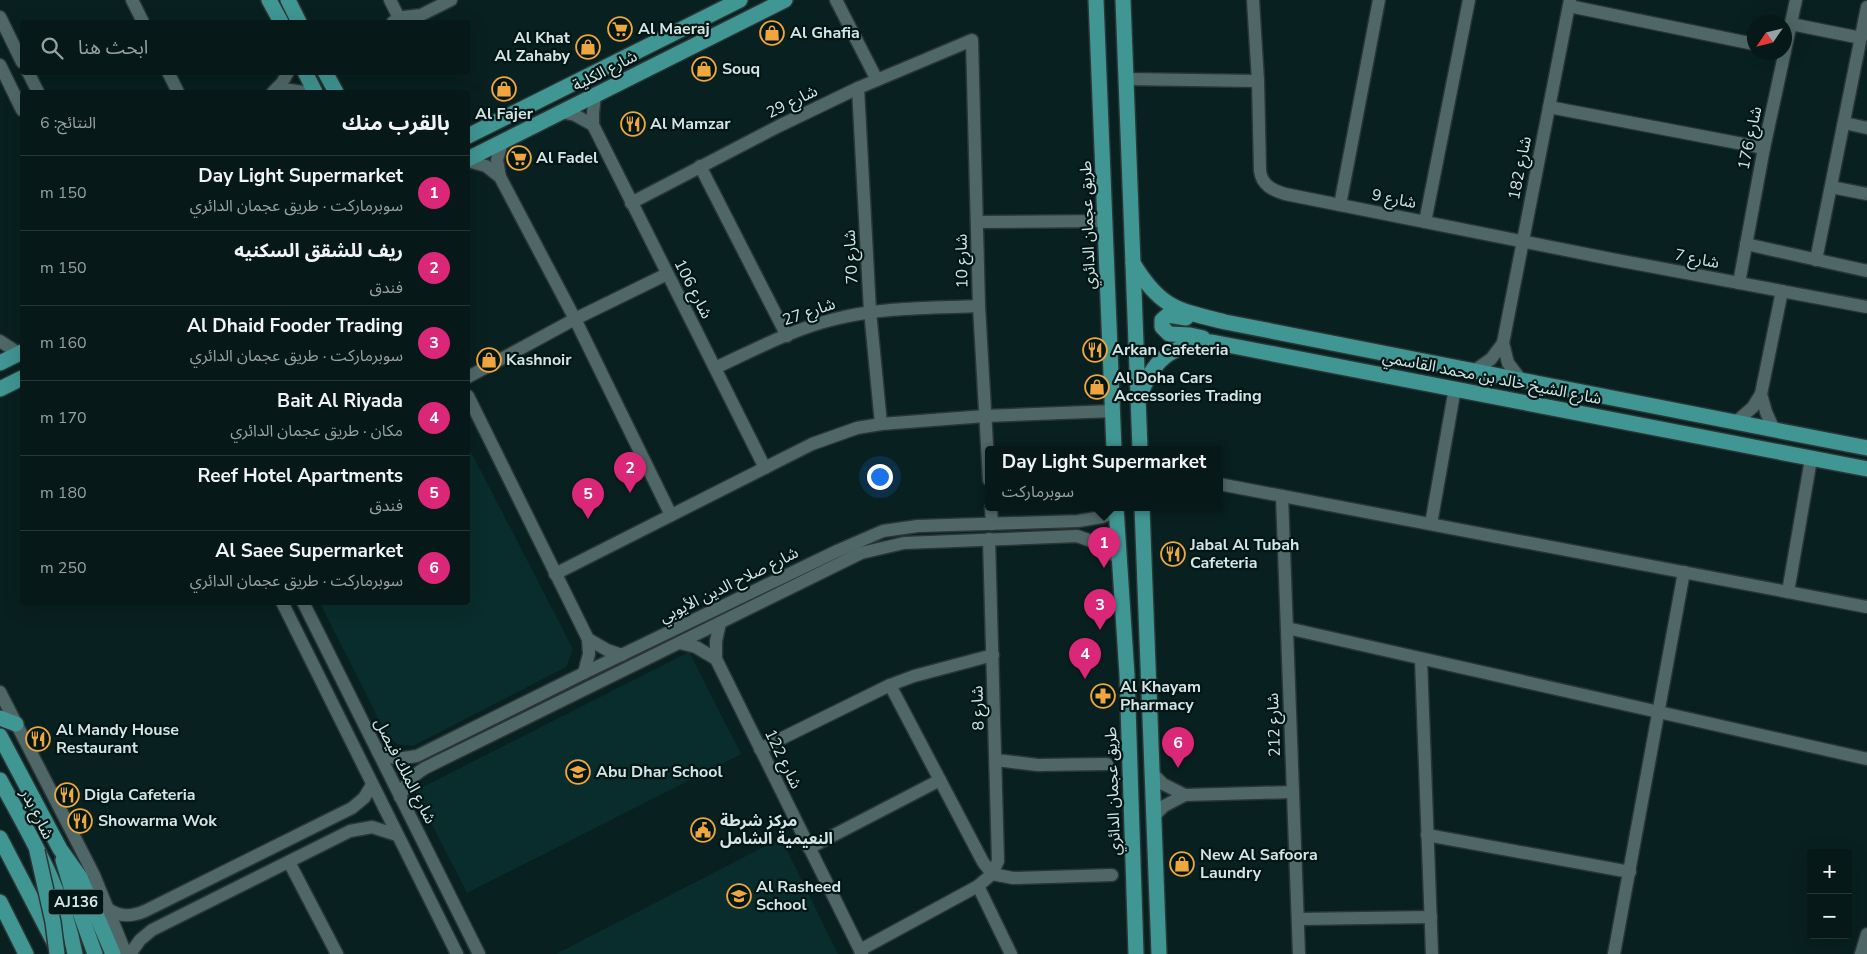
<!DOCTYPE html>
<html lang="ar">
<meta charset="utf-8">
<style>
body{margin:0;font-family:"Nunito Sans","Noto Sans Arabic",sans-serif;background:#142524;color:#f1f3f6;direction:rtl}
.controls{position:absolute;right:15px;bottom:15px;display:grid;overflow:hidden;border-radius:5px;box-shadow:0 5px 20px #0002}
.controls button{width:45px;height:45px;display:grid;place-items:center;padding:0;border:0;border-bottom:1px solid #273736;background:#061817;color:#f1f3f6;font:25px sans-serif}
.compass{position:absolute;left:1747px;top:15px;width:45px;height:45px;border-radius:50%;background:#061817;box-shadow:0 5px 20px #0002;rotate:235deg}
.you{position:absolute;left:879px;top:476px;width:18px;height:18px;margin:-12px;border:4px solid #fff;border-radius:50%;background:#1a73e8;box-shadow:0 0 0 8px #1a73e833}
.badge{display:grid;place-items:center;width:32px;height:32px;border-radius:50%;background:#db2777;color:#fff;font-size:16px;font-weight:700}
.pin{position:absolute;translate:-50% -41px;filter:drop-shadow(0 1px 2px #0008)}
.pin::after{content:'';position:absolute;top:26px;width:18px;height:15px;background:inherit;clip-path:polygon(0 0,100% 0,50% 100%)}
.popup{position:absolute;left:985px;top:446px;width:238px;height:65px;box-sizing:border-box;display:grid;place-content:center;border-radius:5px;background:#061817;filter:drop-shadow(0 1px 4px #0005);font-size:16px;white-space:nowrap;color:#98a0a1}
.popup b{font-size:19px;color:#f1f3f6}
.popup::after{content:'';position:absolute;left:50%;top:100%;margin-left:-10px;border:10px solid transparent;border-top-color:#061817}
.list{margin:0;padding:0;list-style:none}
h2{display:flex;justify-content:space-between;align-items:center;height:65px;margin:0;padding:0 20px;font-size:21px}
h2 small{font-size:16px;font-weight:400;color:#98a0a1}
.list li{display:grid;grid-template-columns:32px 1fr auto;gap:15px;align-items:center;box-sizing:border-box;height:75px;padding:0 20px;border-top:1px solid #273736}
.list b{display:block;font-size:19px;white-space:nowrap}
.list p{margin:0;font-size:16px;white-space:nowrap;color:#98a0a1}
.list em{font-size:16px;font-style:normal;color:#98a0a1}
.icon{flex:none;width:28px;height:28px;fill:none;stroke:currentColor;stroke-width:2;stroke-linecap:round;stroke-linejoin:round}
.map{position:relative;flex:none;width:1867px;height:954px;overflow:hidden;direction:ltr}
.search{position:absolute;background:#061817;box-shadow:0 5px 20px #0002;left:20px;top:20px;width:450px;height:55px;display:flex;align-items:center;gap:12px;box-sizing:border-box;padding:0 18px;border-radius:5px;color:#98a0a1;font-size:19px}
.panel{position:absolute;background:#061817;box-shadow:0 5px 20px #0002;left:20px;top:90px;width:450px;height:515px;border-radius:5px;direction:rtl}
.map>svg:first-child{display:block}
.built{fill:#092d2c}
.lines{fill:none;stroke-linecap:round;stroke-linejoin:round}
.minor-casing{stroke:#2b3535;stroke-width:15}
.major-casing{stroke:#2b3535;stroke-width:18}
.minor{stroke:#4f6867;stroke-width:12}
.major{stroke:#3f9693;stroke-width:15}
.major-bridge-casing{stroke:#2b3535;stroke-width:18;stroke-linecap:butt}
.major-bridge{stroke:#3f9693;stroke-width:15}
.labels{text-anchor:middle;dominant-baseline:central;stroke-width:4.5;stroke-linejoin:round;paint-order:stroke}
.shield{fill:#011716;stroke:#97a6a6;stroke-width:1}
.shield-label{font-size:15px;font-weight:bold;fill:#d7e4e4}
.poi-label{font-size:16px;font-weight:bold;fill:#d7e4e4;stroke:#011716;text-anchor:start}
.street-label{font-size:16px;fill:#d7e4e4;stroke:#011716}
</style>
<div class="map">
<svg width="1867" height="954" viewBox="0 0 1867 954">
<rect width="100%" height="100%" fill="#08201f"/>
<g class="built">
<polygon points="468,446 573,649 566,667 413,746 397,744 387,736 320,603 468,602"/>
<polygon points="689,652 741,754 467,893 415,791"/>
<polygon points="781,838 838,954 556,954"/>
</g>
<g class="lines">
<g class="minor-casing">
<g id="minor">
<polyline points="132,0 143,22"/>
<polyline points="390,0 399,18"/>
<polyline points="836,0 877,80"/>
<path d="M1253,0L1258,81L1260,171C1262,185 1272,190 1285,194L1606,258L1867,307"/>
<polyline points="1569,6 1754,44"/>
<polyline points="0,17 22,62"/>
<polyline points="393,22 404,17 421,15 451,0"/>
<polyline points="1791,24 1861,38"/>
<polyline points="0,65 22,110"/>
<polyline points="28,72 38,92"/>
<polyline points="168,72 178,92"/>
<polyline points="1126,79 1258,81"/>
<polyline points="858,88 870,311 881,424"/>
<polyline points="273,92 282,83 288,72"/>
<polyline points="278,92 290,90 303,92"/>
<polyline points="595,95 593,113 593,125 765,468"/>
<polyline points="1549,107 1764,148"/>
<polyline points="561,112 575,115 593,125"/>
<polyline points="1844,123 1867,128"/>
<polyline points="502,142 497,160 500,177 575,319 671,515"/>
<polyline points="468,161 486,166 500,177"/>
<polyline points="700,166 787,336"/>
<polyline points="1831,187 1867,194"/>
<polyline points="631,203 779,126 858,88 972,40 979,306 989,480"/>
<polyline points="1340,205 1379,0"/>
<polyline points="977,222 1105,221"/>
<polyline points="1425,222 1469,0"/>
<polyline points="1746,244 1867,271"/>
<polyline points="1816,260 1867,7"/>
<polyline points="1739,283 1764,148 1796,0"/>
<polyline points="0,341 20,354"/>
<path d="M715,368C754,350 793,329 835,319C882,307 931,308 979,306"/>
<polyline points="1474,371 1491,359 1503,343"/>
<polyline points="468,377 575,319 667,274"/>
<polyline points="1521,380 1508,363 1503,343 1570,0"/>
<polyline points="1761,394 1766,412 1774,430"/>
<polyline points="468,396 588,639 589,654 584,673"/>
<polyline points="1736,422 1753,407 1761,394 1782,291"/>
<polyline points="1219,484 1867,607"/>
<polyline points="1282,496 1299,954"/>
<polyline points="991,507 992,524"/>
<polyline points="1431,524 1455,388"/>
<polyline points="555,574 812,444 857,428 881,424 985,416 1113,411"/>
<polyline points="1788,592 1811,459"/>
<polyline points="282,602 457,954"/>
<polyline points="303,602 479,954"/>
<polyline points="720,623 716,641 716,659 862,954"/>
<polyline points="1287,628 1867,759"/>
<polyline points="588,639 607,650 622,655"/>
<polyline points="680,643 696,647 716,659"/>
<polyline points="1421,659 1432,954"/>
<polyline points="890,685 983,862 992,874 1013,878 1112,875"/>
<polyline points="0,692 94,875 126,954"/>
<polyline points="760,749 890,685 914,676 993,655"/>
<polyline points="378,752 397,759 417,756 584,673 837,551 883,531 918,526 1078,521 1102,517 1117,511"/>
<polyline points="996,760 1038,765 1107,764"/>
<polyline points="1152,773 1163,784 1185,795"/>
<path d="M400,797C405,783 413,775 425,768L861,553L904,543L1077,536L1100,544L1119,559"/>
<polyline points="1153,817 1164,806 1185,795 1293,792"/>
<polyline points="1427,835 1630,872"/>
<polyline points="809,848 940,780"/>
<polyline points="289,862 337,954"/>
<polyline points="978,886 1011,954"/>
<path d="M108,909C120,917 131,917 145,911L352,808L364,798L372,785"/>
<polyline points="1298,919 1431,917"/>
<polyline points="860,950 978,886 992,874 998,861 989,539"/>
<polyline points="130,954 140,940 152,930 350,831 372,827 397,835"/>
<polyline points="1614,954 1684,572"/>
<polyline points="1861,954 1867,934"/>
</g>
</g>
<g class="major-casing">
<g id="major">
<polyline points="269,0 281,22"/>
<polyline points="288,0 299,22"/>
<polyline points="1096,0 1114,449"/>
<polyline points="1123,0 1140,449"/>
<polyline points="305,72 315,92"/>
<polyline points="325,72 336,92"/>
<polyline points="468,136 740,0"/>
<polyline points="468,159 785,0"/>
<path d="M1133,263C1160,308 1177,310 1225,322L1867,448"/>
<polyline points="1186,318 1168,315 1162,320 1162,327 1169,334 1190,335 1203,338"/>
<polyline points="0,363 22,352"/>
<polyline points="0,389 22,378"/>
<path d="M1138,401C1152,361 1168,345 1212,342L1867,469"/>
<polyline points="1116,507 1127,675 1136,954"/>
<polyline points="1142,507 1159,954"/>
<polyline points="0,718 16,724"/>
<polyline points="0,736 60,849 80,877 113,954"/>
<path d="M0,780C31,838 63,889 75,954"/>
<polyline points="0,838 56,946"/>
<polyline points="63,860 73,893 95,954"/>
<polyline points="0,902 26,954"/>
</g>
</g>
<use href="#minor" class="minor"/>
<use href="#major" class="major"/>
<g class="major-bridge-casing">
<polyline id="major-bridge" points="37,851 53,922 57,954"/>
</g>
<use href="#major-bridge" class="major-bridge"/>
</g>
<defs>
<g id="supermarket-ring" transform="scale(1.25)"><circle r="9.5" fill="#011716" stroke="#f0a63e" stroke-width="1.5"/><path d="M-6-5.5h2.5l.6 2H6L4.5 2H-2.5L-4.4-4H-6ZM-1.5 3.2a1.3 1.3 0 1 0 .1 0ZM3 3.2a1.3 1.3 0 1 0 .1 0Z" fill="#f0a63e"/></g>
<g id="shop-ring" transform="scale(1.25)"><circle r="9.5" fill="#011716" stroke="#f0a63e" stroke-width="1.5"/><path d="M-5-2.5h2.3a2.7 3.5 0 0 1 5.4 0H5L5.5 6h-11ZM-1.5-2.5h3a1.5 2.3 0 0 0-3 0Z" fill="#f0a63e"/></g>
<g id="restaurant-ring" transform="scale(1.25)"><circle r="9.5" fill="#011716" stroke="#f0a63e" stroke-width="1.5"/><path d="M-5-6h1v4h1v-4h1v4h1v-4h1v5L-1.5 .5V6h-2V.5L-5-1ZM5-6V6H3V1.5H1.5Q1.5-4 5-6Z" fill="#f0a63e"/></g>
<g id="pharmacy-ring" transform="scale(1.25)"><circle r="9.5" fill="#011716" stroke="#f0a63e" stroke-width="1.5"/><path d="M-2-6h4v4h4v4h-4v4h-4v-4h-4v-4h4Z" fill="#f0a63e"/></g>
<g id="school-ring" transform="scale(1.25)"><circle r="9.5" fill="#011716" stroke="#f0a63e" stroke-width="1.5"/><path d="M0-5L7-2L0 1L-7-2ZM-4 1L0 2.5L4 1V4Q0 6-4 4Z" fill="#f0a63e"/></g>
<g id="civic-ring" transform="scale(1.25)"><circle r="9.5" fill="#011716" stroke="#f0a63e" stroke-width="1.5"/><path d="M-.6-6.5H3V-4.5H.6V-3L4-1V1h2V6H-6V1h2V-1L-.6-3ZM-1.2 2.5V6h2.4V2.5Z" fill="#f0a63e"/></g>
</defs>
<g fill-rule="evenodd">
<use href="#supermarket-ring" x="620" y="29"/>
<use href="#shop-ring" x="772" y="33"/>
<use href="#shop-ring" x="588" y="47"/>
<use href="#shop-ring" x="704" y="69"/>
<use href="#shop-ring" x="504" y="89"/>
<use href="#restaurant-ring" x="633" y="124"/>
<use href="#supermarket-ring" x="519" y="158"/>
<use href="#restaurant-ring" x="1095" y="350"/>
<use href="#shop-ring" x="489" y="360"/>
<use href="#shop-ring" x="1097" y="387"/>
<use href="#restaurant-ring" x="1173" y="554"/>
<use href="#pharmacy-ring" x="1103" y="696"/>
<use href="#restaurant-ring" x="38" y="739"/>
<use href="#school-ring" x="578" y="772"/>
<use href="#restaurant-ring" x="67" y="795"/>
<use href="#restaurant-ring" x="80" y="821"/>
<use href="#civic-ring" x="703" y="830"/>
<use href="#shop-ring" x="1182" y="864"/>
<use href="#school-ring" x="739" y="896"/>
</g>
<g class="labels">
<rect class="shield" x="48.5" y="889.5" width="55" height="25" rx="4"/>
<g class="shield-label">
<text x="76" y="902">AJ136</text>
</g>
<g class="poi-label">
<text x="638" y="29">Al Maeraj</text>
<text x="790" y="33">Al Ghafia</text>
<text x="570" y="38" text-anchor="end">Al Khat<tspan x="570" dy="18">Al Zahaby</tspan></text>
<text x="722" y="69">Souq</text>
<text x="504" y="114" text-anchor="middle">Al Fajer</text>
<text x="650" y="124">Al Mamzar</text>
<text x="536" y="158">Al Fadel</text>
<text x="1112" y="350">Arkan Cafeteria</text>
<text x="506" y="360">Kashnoir</text>
<text x="1114" y="378">Al Doha Cars<tspan x="1114" dy="18">Accessories Trading</tspan></text>
<text x="1190" y="545">Jabal Al Tubah<tspan x="1190" dy="18">Cafeteria</tspan></text>
<text x="1120" y="687">Al Khayam<tspan x="1120" dy="18">Pharmacy</tspan></text>
<text x="56" y="730">Al Mandy House<tspan x="56" dy="18">Restaurant</tspan></text>
<text x="596" y="772">Abu Dhar School</text>
<text x="84" y="795">Digla Cafeteria</text>
<text x="98" y="821">Showarma Wok</text>
<text x="720" y="821">مركز شرطة<tspan x="720" dy="18">النعيمية الشامل</tspan></text>
<text x="1200" y="855">New Al Safoora<tspan x="1200" dy="18">Laundry</tspan></text>
<text x="756" y="887">Al Rasheed<tspan x="756" dy="18">School</tspan></text>
</g>
<g class="street-label">
<text transform="translate(605 71) rotate(-27)">شارع الكلية</text>
<text transform="translate(792 102) rotate(-26)">شارع 29</text>
<text transform="translate(1750 138) rotate(-78)">شارع 176</text>
<text transform="translate(1520 168) rotate(-79)">شارع 182</text>
<text transform="translate(1394 199) rotate(11)">شارع 9</text>
<text transform="translate(1088 225) rotate(-92)">طريق عجمان الدائري</text>
<text transform="translate(851 257) rotate(-93)">شارع 70</text>
<text transform="translate(1697 259) rotate(11)">شارع 7</text>
<text transform="translate(962 261) rotate(-91)">شارع 10</text>
<text transform="translate(693 289) rotate(63)">شارع 106</text>
<text transform="translate(809 312) rotate(-19)">شارع 27</text>
<text transform="translate(1492 378) rotate(11)">شارع الشيخ خالد بن محمد القاسمي</text>
<text transform="translate(729 585) rotate(-26)">شارع صلاح الدين الأيوبي</text>
<text transform="translate(978 708) rotate(-92)">شارع 8</text>
<text transform="translate(1274 725) rotate(-92)">212 شارع</text>
<text transform="translate(783 759) rotate(64)">شارع 122</text>
<text transform="translate(405 771) rotate(63)">شارع الملك فيصل</text>
<text transform="translate(1113 791) rotate(-92)">طريق عجمان الدائري</text>
<text transform="translate(37 814) rotate(63)">شارع بدر</text>
</g>
</g>
</svg>
<div class="controls">
<button>+</button>
<button>−</button>
</div>
<svg class="compass" viewBox="-18 -18 36 36"><path d="M0-13l5 13h-10z" fill="#e53935"/><path d="M0 13l5-13h-10z" fill="#98a0a1"/></svg>
<div class="you"></div>
<div class="pin badge" style="left:1104px;top:568px">1</div>
<div class="popup"><b>Day Light Supermarket</b>سوبرماركت</div>
<div class="pin badge" style="left:630px;top:493px">2</div>
<div class="pin badge" style="left:1100px;top:630px">3</div>
<div class="pin badge" style="left:1085px;top:679px">4</div>
<div class="pin badge" style="left:588px;top:519px">5</div>
<div class="pin badge" style="left:1178px;top:768px">6</div>
<div class="search"><svg class="icon" aria-label="search" viewBox="0 0 24 24"><circle cx="10" cy="10" r="6"/><path d="M15 15l6 6"/></svg>ابحث هنا</div>
<section class="panel">
<h2>بالقرب منك<small>النتائج: 6</small></h2>
<ul class="list">
<li><span class="badge">1</span><div><b>Day Light Supermarket</b><p>سوبرماركت · طريق عجمان الدائري</p></div><em>150 m</em></li>
<li><span class="badge">2</span><div><b>ريف للشقق السكنيه</b><p>فندق</p></div><em>150 m</em></li>
<li><span class="badge">3</span><div><b>Al Dhaid Fooder Trading</b><p>سوبرماركت · طريق عجمان الدائري</p></div><em>160 m</em></li>
<li><span class="badge">4</span><div><b>Bait Al Riyada</b><p>مكان · طريق عجمان الدائري</p></div><em>170 m</em></li>
<li><span class="badge">5</span><div><b>Reef Hotel Apartments</b><p>فندق</p></div><em>180 m</em></li>
<li><span class="badge">6</span><div><b>Al Saee Supermarket</b><p>سوبرماركت · طريق عجمان الدائري</p></div><em>250 m</em></li>
</ul>
</section>
</div>
